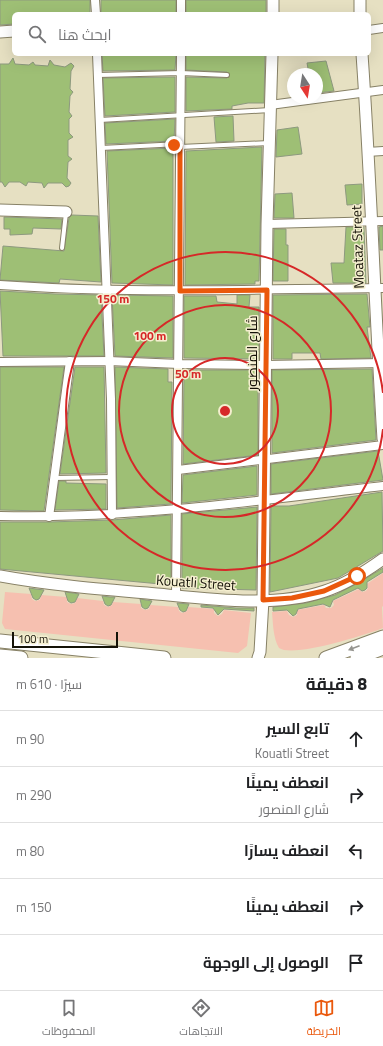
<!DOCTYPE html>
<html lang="ar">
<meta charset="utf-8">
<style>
body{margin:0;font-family:"Titillium Web",Cairo,sans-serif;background:#f2f2f2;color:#202124;direction:rtl}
.compass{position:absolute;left:287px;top:68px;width:36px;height:36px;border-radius:50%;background:#fff;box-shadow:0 4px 16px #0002;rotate:168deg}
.scale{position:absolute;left:12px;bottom:10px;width:106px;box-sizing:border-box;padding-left:4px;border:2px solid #151308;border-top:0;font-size:11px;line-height:14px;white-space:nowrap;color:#151308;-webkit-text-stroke:3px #f4eecf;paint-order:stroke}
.stop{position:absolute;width:12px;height:12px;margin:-9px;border:3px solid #ea580c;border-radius:50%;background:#fff}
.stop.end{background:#ea580c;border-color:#fff;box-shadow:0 1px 4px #0008}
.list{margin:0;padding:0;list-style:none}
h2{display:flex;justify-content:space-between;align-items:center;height:52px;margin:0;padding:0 16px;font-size:17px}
h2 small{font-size:13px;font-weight:400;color:#757577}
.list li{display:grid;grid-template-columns:26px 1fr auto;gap:12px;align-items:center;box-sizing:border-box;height:56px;padding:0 16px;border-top:1px solid #e0e0e0}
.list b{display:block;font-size:15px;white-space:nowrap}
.list p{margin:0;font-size:13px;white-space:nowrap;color:#757577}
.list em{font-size:13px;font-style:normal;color:#757577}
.icon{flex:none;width:22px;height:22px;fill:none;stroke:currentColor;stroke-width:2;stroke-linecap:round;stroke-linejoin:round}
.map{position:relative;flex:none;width:383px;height:658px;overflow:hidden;direction:ltr}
.search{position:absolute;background:#fff;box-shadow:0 4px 16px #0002;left:12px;right:12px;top:12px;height:44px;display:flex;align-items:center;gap:10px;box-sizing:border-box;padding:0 14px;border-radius:6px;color:#757577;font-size:15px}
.sheet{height:332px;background:#fff}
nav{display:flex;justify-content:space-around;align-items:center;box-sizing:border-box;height:56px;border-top:1px solid #e0e0e0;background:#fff;font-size:11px;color:#757577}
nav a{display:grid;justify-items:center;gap:2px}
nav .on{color:#ea580c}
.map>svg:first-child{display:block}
.green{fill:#f6c0b0}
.building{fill:#9ebf75;stroke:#8d997f}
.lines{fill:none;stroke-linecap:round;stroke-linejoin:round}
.service-casing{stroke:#878166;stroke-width:6}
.minor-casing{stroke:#878166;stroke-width:10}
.tertiary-casing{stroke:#878166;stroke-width:13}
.primary-casing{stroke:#878166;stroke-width:15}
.service{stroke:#fff;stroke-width:4}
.minor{stroke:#fff;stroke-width:8}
.tertiary{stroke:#fff;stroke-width:11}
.primary{stroke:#fff;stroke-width:13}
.oneway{fill:#969590}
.route{stroke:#ea580c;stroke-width:5}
.ring{fill:none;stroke:#d62828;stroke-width:2}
.labels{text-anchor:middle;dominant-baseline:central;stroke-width:3;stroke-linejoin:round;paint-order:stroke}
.street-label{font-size:14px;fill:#151308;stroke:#f4eecf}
.centre{fill:#d62828;stroke:#f4eecf;stroke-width:2}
.ring-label{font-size:12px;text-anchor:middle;font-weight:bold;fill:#d62828;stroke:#f4eecf;stroke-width:3;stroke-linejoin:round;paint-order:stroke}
</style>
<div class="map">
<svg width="383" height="658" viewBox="0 0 383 658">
<rect width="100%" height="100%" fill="#e6e0c2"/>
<g class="green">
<path d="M383,573V606L382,607L383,628C365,635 293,658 279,648C273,638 273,623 272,612L287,611L289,615L293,617L297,615V610L324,605L326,608H331L334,605L333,601L359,589L362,592L366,591L368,588L367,584Z"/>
<polygon points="5,592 31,594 32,599 35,601 40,600 41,595 67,597 67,602 71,604 75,603 77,598 103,601 104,605 108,607 112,605 113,602 141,604 141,608 145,610 149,609 150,605 178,607 179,611 182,613 187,611 188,607 214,609 214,613 218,616 222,614 224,610 251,613 247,646 238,653 5,629 2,623"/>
</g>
<g class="building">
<polygon points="0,0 90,0 90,14 14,14 14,24 0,25"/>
<rect x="101" y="0" width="75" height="14"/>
<rect x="186" y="0" width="80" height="14"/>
<polygon points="102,54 176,54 175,70 103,71"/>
<polygon points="186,54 265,54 264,103 248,103 232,106 232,109 186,111 186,77 227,78 230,75 227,72 186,70"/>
<polygon points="13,58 15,64 29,65 33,62 35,65 48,66 50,60 54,65 65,67 71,63 74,66 71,71 70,89 73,92 70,96 69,112 72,116 69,119 69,133 73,137 68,140 68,156 72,159 68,162 67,178 71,183 69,186 66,187 62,183 48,183 44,188 42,183 28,182 26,186 20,182 9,182 5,187 2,182 0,182 0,64 9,64"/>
<polygon points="326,61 334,91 317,93 317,74 309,74 307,63"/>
<polygon points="175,77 175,112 105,116 103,78"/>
<polygon points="233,116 234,141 216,142 214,117"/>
<polygon points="175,119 174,141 106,144 105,123"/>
<polygon points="298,127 302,154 276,157 277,130"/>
<polygon points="262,147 259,281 255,281 255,284 185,285 186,151"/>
<polygon points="173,148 173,285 112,283 107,151"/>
<polygon points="362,184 362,204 347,205 345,185"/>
<polygon points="292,193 294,218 274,218 275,194"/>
<polygon points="72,215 98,216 101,282 60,279 59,283 0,280 3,246 64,251 69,218"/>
<polygon points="4,217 62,219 61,229 33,228 32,234 10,235 10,229 4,229"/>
<polygon points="383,226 383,250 380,250 379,227"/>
<polygon points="346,227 364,227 366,283 333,283 331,263 344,263"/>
<polygon points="274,229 286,229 286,245 288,245 288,281 273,281"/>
<polygon points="0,291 55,294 101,295 104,356 3,356"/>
<polygon points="367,294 370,327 367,327 371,358 321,359 320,353 292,353 292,359 273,359 273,295"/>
<polygon points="112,295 173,296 173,358 115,356"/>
<polygon points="237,295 250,295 249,307 259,307 259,359 184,358 184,296 216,296 217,302 237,304"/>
<polygon points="0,367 64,367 44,511 0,510"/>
<polygon points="75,367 104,367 106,473 60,474"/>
<polygon points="115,367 168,369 168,382 172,382 171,504 117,508"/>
<polygon points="372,369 376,440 272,453 272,370"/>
<polygon points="184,370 258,370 258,455 183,464"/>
<polygon points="378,451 383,480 271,494 271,464"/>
<polygon points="257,466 257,495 182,503 183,475"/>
<polygon points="59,481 66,481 66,483 106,484 106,509 55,510"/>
<polygon points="382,492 383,551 338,578 270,592 271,506 289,506"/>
<polygon points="257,507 256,590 182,588 182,514"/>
<polygon points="171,515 171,585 0,569 0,522 49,522 112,520"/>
<polygon points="383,568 383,572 367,582 367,588 365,590 362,591 358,588 333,600 330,607 323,604 298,609 296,614 293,616 287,610 273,611 273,607 306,603 335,595 358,583"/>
<polygon points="29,588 36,589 44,590 39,599 36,600 33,598"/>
<polygon points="65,592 73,593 79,594 75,602 71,603 68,601"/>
<polygon points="102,596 110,597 115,597 111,605 108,606 105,604"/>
<polygon points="140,599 152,601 148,608 145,609 142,607"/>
<polygon points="177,603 189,604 186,611 183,612 180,610"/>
<polygon points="201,605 236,608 254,608 254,611 224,609 218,615 213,608 201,607"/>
</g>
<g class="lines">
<g class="service-casing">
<g id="service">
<polyline points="98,75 181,73 227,75"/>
<polyline points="100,120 270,110"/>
<polyline points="180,147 269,143"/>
<polyline points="101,148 180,144"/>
<polyline points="62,248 66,213"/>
<polyline points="54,478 111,477"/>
</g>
</g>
<g class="minor-casing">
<g id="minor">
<polyline points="95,0 96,14"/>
<polyline points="181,14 181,0"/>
<polyline points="369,30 383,28"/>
<polyline points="97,54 111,399 112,515"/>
<polyline points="270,105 383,90"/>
<polyline points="367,152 383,151"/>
<polyline points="267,224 383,221"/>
<path d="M0,285C128,294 255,289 383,288"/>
<polyline points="0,362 109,361 179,364 266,365 383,363"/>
<polyline points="178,470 383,445"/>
<path d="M0,516C128,519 256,501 383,486"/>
<polyline points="49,517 70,361"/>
<polyline points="176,596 181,54"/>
</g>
</g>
<g class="tertiary-casing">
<g id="tertiary">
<polyline points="360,0 360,14"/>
<polyline points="273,14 273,0"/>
<polyline points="0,32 14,31"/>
<path d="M362,54C371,182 375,311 383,439"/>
<polyline points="0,210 66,212"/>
<path d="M0,576C49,585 98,589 147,593C202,598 272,609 325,591C346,584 365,572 383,559"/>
<polyline points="258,658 260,652 263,600 267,224 272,54"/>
</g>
</g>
<g class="primary-casing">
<g id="primary">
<polyline points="0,641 164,658"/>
<polyline points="0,656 21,658"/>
<polyline points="326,658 383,637"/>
<polyline points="357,658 383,648"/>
</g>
</g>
<use href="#service" class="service"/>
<use href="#minor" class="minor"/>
<use href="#tertiary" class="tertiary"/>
<use href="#primary" class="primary"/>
</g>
<defs><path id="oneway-solid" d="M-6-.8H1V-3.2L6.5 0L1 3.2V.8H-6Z"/></defs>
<use class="oneway" href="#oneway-solid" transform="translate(354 648) rotate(159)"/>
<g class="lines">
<polyline class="route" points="174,145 180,144 180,291 267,290 263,600 292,598 324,591 357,576"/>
</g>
<g class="ring">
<circle cx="225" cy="411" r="53"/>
<circle cx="225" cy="411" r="106"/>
<path d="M383 429A159 159 0 1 1 383 393"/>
</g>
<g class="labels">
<g class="street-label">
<text transform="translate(357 247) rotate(-92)">Moataz Street</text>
<text transform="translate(251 353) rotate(-90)">شارع المنصور</text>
<text transform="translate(196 582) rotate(4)">Kouatli Street</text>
</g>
</g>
<circle cx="225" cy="411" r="6" class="centre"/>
<g class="ring-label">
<text x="113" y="303">150 m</text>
<text x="150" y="340">100 m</text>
<text x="188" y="378">50 m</text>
</g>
</svg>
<svg class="compass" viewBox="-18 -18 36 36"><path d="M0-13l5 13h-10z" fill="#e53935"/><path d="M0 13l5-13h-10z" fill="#757577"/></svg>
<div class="scale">100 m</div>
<div class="stop" style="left:357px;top:576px"></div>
<div class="stop end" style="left:174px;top:145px"></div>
<div class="search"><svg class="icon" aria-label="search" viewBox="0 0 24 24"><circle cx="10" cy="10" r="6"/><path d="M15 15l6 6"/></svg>ابحث هنا</div>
</div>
<section class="sheet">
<h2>8 دقيقة<small>سيرًا · 610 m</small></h2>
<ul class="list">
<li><svg class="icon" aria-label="ahead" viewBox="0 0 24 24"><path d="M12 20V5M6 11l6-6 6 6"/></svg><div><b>تابع السير</b><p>Kouatli Street</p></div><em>90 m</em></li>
<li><svg class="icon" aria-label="right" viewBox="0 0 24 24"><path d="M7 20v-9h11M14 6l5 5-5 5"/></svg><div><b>انعطف يمينًا</b><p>شارع المنصور</p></div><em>290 m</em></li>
<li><svg class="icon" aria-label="left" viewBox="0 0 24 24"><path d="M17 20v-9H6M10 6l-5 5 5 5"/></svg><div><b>انعطف يسارًا</b></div><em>80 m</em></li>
<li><svg class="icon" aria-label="right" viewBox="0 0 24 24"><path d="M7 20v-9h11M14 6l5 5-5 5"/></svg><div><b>انعطف يمينًا</b></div><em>150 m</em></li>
<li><svg class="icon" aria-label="arrive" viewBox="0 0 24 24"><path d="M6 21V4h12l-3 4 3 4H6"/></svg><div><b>الوصول إلى الوجهة</b></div></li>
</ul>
</section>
<nav>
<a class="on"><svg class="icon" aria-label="map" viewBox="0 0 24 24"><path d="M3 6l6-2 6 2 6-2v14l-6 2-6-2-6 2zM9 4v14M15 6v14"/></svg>الخريطة</a>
<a><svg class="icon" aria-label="directions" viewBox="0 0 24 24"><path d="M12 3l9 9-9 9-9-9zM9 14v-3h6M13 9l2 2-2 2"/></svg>الاتجاهات</a>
<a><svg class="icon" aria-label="saved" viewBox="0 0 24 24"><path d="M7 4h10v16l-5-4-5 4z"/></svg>المحفوظات</a>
</nav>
